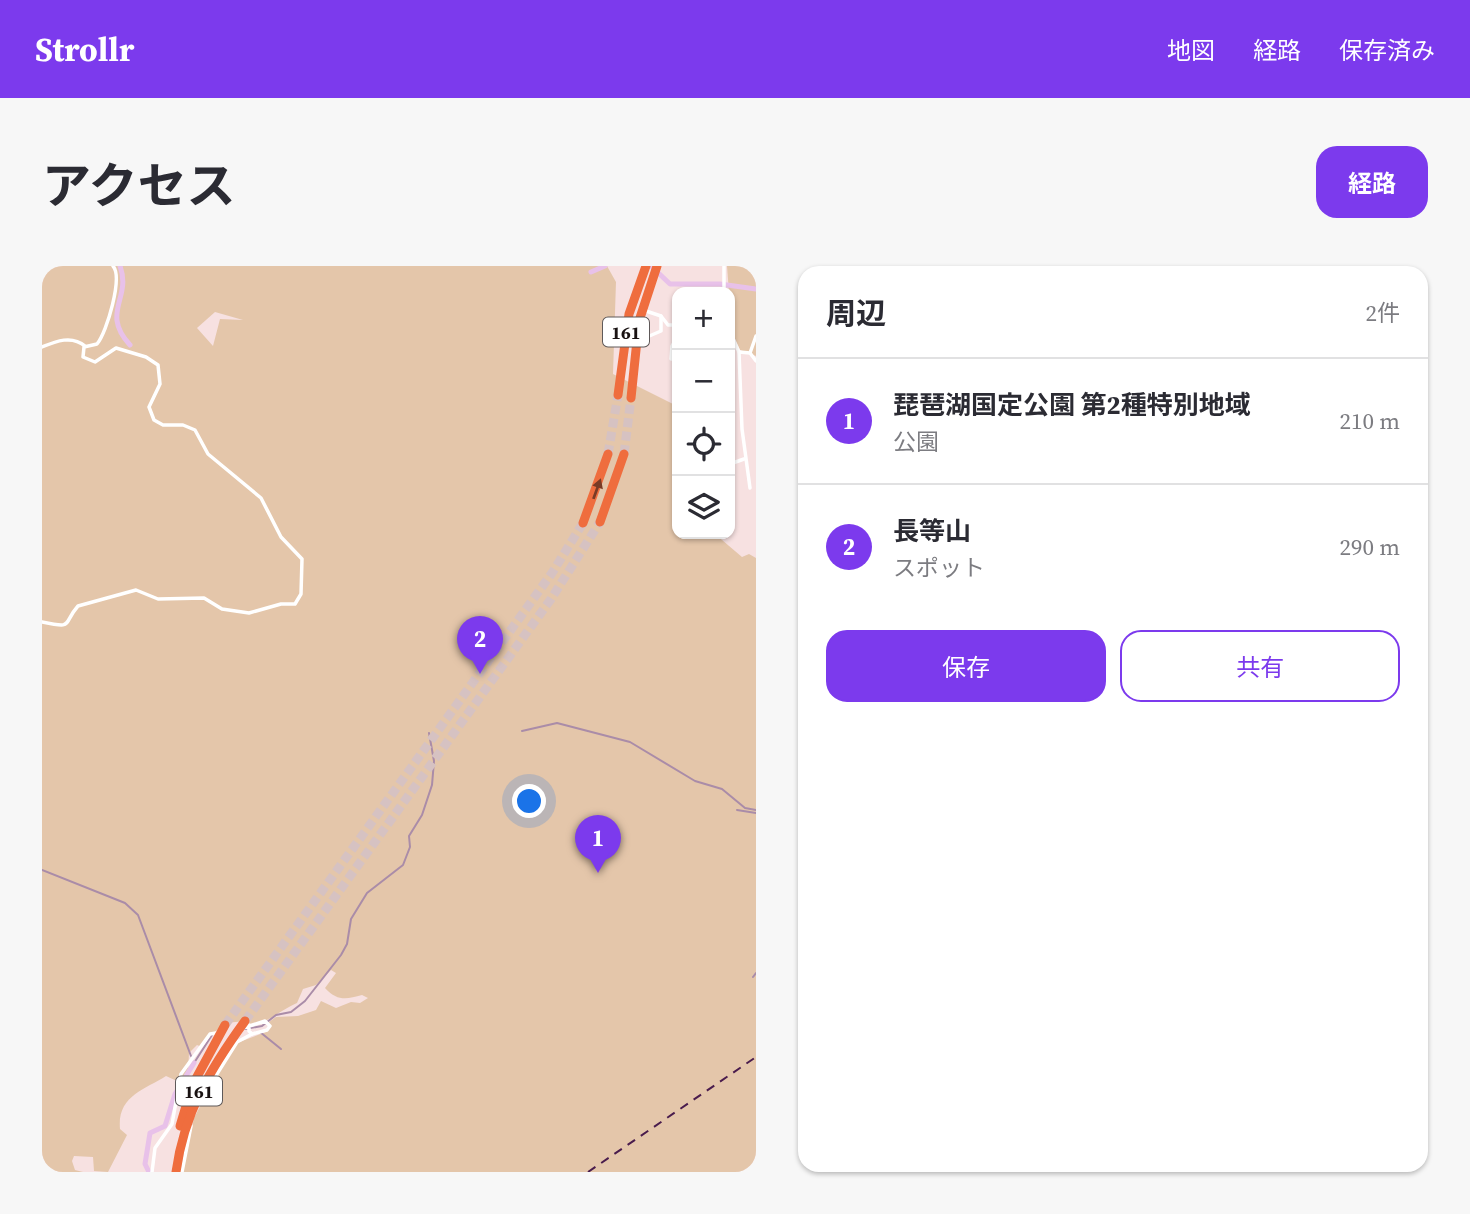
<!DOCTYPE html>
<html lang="ja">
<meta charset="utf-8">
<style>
body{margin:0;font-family:"Source Serif 4","Noto Sans JP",serif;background:#f7f7f7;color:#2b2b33}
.controls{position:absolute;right:21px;top:21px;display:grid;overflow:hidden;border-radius:14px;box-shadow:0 2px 5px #0004}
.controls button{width:63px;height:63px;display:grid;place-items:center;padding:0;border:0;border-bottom:2px solid #e1e1e2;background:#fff;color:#2b2b33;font:35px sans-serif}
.you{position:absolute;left:488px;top:536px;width:24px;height:24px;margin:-18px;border:5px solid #fff;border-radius:50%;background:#1a73e8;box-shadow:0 0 0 10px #1a73e833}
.badge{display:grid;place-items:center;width:46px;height:46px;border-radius:50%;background:#7c3aed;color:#fff;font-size:23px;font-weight:700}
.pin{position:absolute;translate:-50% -58px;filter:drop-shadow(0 2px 4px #0008)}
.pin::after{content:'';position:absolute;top:37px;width:24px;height:21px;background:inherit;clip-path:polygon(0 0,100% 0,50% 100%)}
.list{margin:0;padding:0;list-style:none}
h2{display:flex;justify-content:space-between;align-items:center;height:91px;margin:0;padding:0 28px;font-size:30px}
h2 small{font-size:23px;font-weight:400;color:#7c7c81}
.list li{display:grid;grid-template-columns:46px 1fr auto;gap:21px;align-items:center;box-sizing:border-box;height:126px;padding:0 28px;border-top:2px solid #e1e1e2}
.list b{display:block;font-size:26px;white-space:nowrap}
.list p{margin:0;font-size:23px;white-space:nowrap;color:#7c7c81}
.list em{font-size:23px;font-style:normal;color:#7c7c81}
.actions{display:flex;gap:14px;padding:21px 28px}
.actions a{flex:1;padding:16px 0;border:2px solid #7c3aed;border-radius:21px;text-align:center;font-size:24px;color:#7c3aed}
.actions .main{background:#7c3aed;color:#fff}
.icon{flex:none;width:38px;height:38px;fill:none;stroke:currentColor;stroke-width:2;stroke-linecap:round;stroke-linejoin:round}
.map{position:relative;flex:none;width:714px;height:906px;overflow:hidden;border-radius:21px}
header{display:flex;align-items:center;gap:42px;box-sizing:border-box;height:98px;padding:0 35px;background:#7c3aed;color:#fff}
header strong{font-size:33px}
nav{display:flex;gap:38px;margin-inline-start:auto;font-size:24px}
.intro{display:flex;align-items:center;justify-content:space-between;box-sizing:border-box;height:168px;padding:0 42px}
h1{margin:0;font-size:49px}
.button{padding:18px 32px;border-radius:21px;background:#7c3aed;color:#fff;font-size:24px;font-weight:700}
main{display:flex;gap:42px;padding:0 42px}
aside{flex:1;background:#fff;border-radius:21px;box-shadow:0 2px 5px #0004}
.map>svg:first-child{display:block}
.green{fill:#e4c6aa;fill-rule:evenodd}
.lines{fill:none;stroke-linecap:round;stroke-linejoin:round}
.stream{stroke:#aa8ca8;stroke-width:2}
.river{stroke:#e8c1e9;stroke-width:5}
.ferry{stroke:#4a1c4d;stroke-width:2;stroke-dasharray:9 7;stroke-linecap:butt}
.highway-tunnel{stroke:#d6c2c2;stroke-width:9;stroke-dasharray:9 4.5;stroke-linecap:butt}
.street{stroke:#fff;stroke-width:3.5}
.highway{stroke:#ef6d3e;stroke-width:9}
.oneway{fill:#793b26}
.labels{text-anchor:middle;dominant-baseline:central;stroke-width:5;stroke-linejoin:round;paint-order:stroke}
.shield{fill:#fff;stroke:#5e5959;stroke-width:2}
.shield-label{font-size:18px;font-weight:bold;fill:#191212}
</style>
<header>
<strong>Strollr</strong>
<nav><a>地図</a><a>経路</a><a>保存済み</a></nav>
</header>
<div class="intro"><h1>アクセス</h1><a class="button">経路</a></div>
<main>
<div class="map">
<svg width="714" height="906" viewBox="0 0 714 906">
<rect width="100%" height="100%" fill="#f7e1e1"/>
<g class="green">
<path d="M0,0H565L574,16L571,108L635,140V268H673L700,291L707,288L714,292V906H141L152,852L173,812L195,777L226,765L227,756L234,751L256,750L274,744L279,735L294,742L309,736L318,737L326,732L320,729C305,733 296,736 283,722L294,707L289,704L274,719L261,723L255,737C243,742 220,759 211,760C207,760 204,757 200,756C182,754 169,768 160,781L155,779L147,787L146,807L135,815L124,810C102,824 75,830 78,863L85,869L66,906L52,905L51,891L32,890L30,895L33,904L41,906H0ZM173,46L201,54L178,53L171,80L155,62Z"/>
<polygon points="685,0 714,0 714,90 698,84 690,66"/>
</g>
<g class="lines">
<g class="stream">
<polyline points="480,465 515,457 588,476 653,515 680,523 703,542 714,544"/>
<polyline points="695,544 714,547"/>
<polyline points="0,604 83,637 96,649 149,790"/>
<polyline points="711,711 714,707"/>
<polyline points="203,763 220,760 234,749 249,746 263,735 299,689 305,678 309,653 325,627 361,599 368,581 367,570 380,549 390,519 392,495 387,467"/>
<polyline points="218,766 239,783"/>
<polyline points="152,797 170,769"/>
</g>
<g class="river">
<path d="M78,0C90,33 58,46 88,79"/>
<polyline points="609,0 628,18 678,18 714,23"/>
<polyline points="549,6 563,0"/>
<polyline points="107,906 103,898 108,867 123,860 133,828 152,797"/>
</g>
<polyline class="ferry" points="546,906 714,791"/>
<g class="highway-tunnel">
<polyline points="566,188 576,129"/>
<polyline points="582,188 589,132"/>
<polyline points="203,755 509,333 558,256"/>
<polyline points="183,759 510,307 541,257"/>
</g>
<g class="street">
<polyline points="682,0 682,26"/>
<polyline points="604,45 619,50 626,59 635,59"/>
<polyline points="688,66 697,86 700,163 708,222"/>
<polyline points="605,71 619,65 619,50"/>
<path d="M0,81C14,75 30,69 43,80"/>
<polyline points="697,86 708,87 714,95"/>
<polyline points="708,87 714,70"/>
<polyline points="629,93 630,80 635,71"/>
<polyline points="688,198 702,193"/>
<path d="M0,356C33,363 20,358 36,340L94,324L116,333L162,332L180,343L207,347L239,338H253L259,328L260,293L239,271L219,232L166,188L153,164L141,159H121L112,154L107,141L118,118L116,99L104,91L74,82L53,96L41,91L42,81L55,78C65,66 81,11 71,0"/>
<polyline points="201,762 223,755 228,760 225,764 210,768 207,765 207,759"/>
<polyline points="163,827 195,776 210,768"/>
<polyline points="110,906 113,882 130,858 139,808 168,768 174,767"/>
<polyline points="140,906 149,860"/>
<polyline points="708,906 714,901"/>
</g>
<g class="highway">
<polyline points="576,129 587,48 604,0"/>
<polyline points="589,132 597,55 615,0"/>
<polyline points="558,256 582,188"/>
<polyline points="541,257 566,188"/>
<polyline points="138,860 150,820 183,759"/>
<path d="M134,906C142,847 168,803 203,755"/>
</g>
</g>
<defs><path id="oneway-solid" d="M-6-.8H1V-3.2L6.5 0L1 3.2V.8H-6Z" transform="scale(1.75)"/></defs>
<use class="oneway" href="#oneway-solid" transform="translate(555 223) rotate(-70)"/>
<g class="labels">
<g class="shield">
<rect x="561" y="51.5" width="46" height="29" rx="5"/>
<rect x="134" y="810.5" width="46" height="29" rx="5"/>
</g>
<g class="shield-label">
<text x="584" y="66">161</text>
<text x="157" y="825">161</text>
</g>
</g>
</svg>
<div class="controls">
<button>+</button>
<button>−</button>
<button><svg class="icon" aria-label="locate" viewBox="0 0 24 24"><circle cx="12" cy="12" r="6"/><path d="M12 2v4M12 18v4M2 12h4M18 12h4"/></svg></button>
<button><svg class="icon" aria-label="layers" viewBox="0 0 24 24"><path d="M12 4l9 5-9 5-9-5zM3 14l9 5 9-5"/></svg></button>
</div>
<div class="you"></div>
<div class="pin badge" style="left:556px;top:607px">1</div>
<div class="pin badge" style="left:438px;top:408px">2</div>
</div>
<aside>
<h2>周辺<small>2件</small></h2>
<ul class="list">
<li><span class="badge">1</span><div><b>琵琶湖国定公園 第2種特別地域</b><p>公園</p></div><em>210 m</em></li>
<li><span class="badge">2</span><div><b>長等山</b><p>スポット</p></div><em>290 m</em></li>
</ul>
<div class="actions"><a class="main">保存</a><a>共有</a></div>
</aside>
</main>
